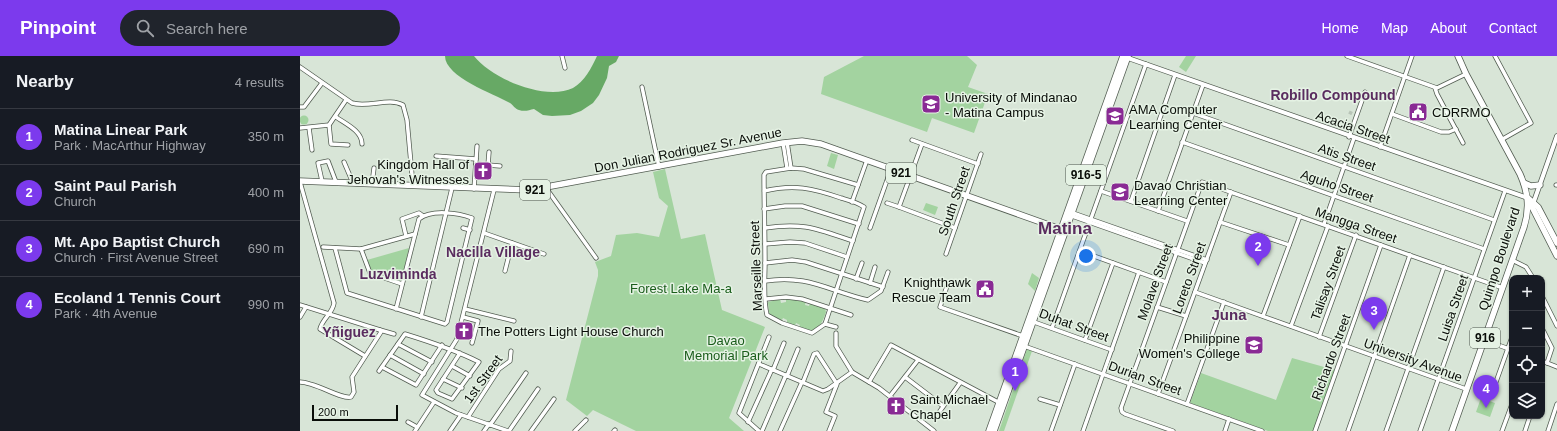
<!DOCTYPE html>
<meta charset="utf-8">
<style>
body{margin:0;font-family:Arial,sans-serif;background:#20242c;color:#f1f3f6}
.controls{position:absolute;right:12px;bottom:12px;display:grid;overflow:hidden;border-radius:8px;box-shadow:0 1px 3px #0004}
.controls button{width:36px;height:36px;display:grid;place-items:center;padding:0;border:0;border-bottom:1px solid #363941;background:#171b24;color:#f1f3f6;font:20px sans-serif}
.scale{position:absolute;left:12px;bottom:10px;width:86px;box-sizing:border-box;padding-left:4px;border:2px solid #090d08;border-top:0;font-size:11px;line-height:14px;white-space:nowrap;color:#090d08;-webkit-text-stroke:3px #e5f2e4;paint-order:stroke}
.you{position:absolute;left:786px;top:200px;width:14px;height:14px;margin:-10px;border:3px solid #fff;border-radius:50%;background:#1a73e8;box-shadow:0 0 0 6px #1a73e833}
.badge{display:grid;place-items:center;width:26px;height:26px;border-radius:50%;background:#7c3aed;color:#fff;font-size:13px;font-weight:700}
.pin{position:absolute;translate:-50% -33px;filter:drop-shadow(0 1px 2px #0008)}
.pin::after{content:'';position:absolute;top:21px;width:14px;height:12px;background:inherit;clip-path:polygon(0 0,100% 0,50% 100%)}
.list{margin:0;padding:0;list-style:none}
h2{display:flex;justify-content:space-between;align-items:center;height:52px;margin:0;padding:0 16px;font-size:17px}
h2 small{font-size:13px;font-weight:400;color:#9ea1a6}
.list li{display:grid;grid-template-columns:26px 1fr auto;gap:12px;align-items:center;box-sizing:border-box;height:56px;padding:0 16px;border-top:1px solid #363941}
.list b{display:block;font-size:15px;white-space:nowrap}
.list p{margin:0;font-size:13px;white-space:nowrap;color:#9ea1a6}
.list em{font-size:13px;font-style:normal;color:#9ea1a6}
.icon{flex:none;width:22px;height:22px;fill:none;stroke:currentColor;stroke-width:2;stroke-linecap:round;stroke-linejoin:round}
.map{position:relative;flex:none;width:1257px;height:375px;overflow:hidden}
header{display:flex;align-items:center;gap:24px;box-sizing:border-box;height:56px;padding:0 20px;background:#7c3aed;color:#fff}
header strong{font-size:19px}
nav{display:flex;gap:22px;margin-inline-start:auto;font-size:14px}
.search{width:280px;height:36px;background:#20242c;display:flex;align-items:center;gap:10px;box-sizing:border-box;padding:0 14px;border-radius:22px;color:#9ea1a6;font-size:15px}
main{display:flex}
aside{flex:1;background:#171b24}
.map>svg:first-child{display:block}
.green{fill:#a3d3a0}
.water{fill:#67a965}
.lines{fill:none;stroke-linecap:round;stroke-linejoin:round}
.minor-tunnel{stroke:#b9c5b8;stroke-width:3.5;stroke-dasharray:3.5 2;stroke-linecap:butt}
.minor-casing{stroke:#525c51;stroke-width:5}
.tertiary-casing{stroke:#525c51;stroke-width:5.5}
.primary-casing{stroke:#525c51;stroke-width:7}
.minor{stroke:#fff;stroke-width:3.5}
.tertiary{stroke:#fff;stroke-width:4}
.primary{stroke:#fff;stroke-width:5.5}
.labels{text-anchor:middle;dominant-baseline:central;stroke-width:3;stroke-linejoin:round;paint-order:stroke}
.shield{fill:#e5f2e4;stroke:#4b524a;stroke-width:1}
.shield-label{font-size:12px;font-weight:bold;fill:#090d08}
.poi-label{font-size:13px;fill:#090d08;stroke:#e5f2e4;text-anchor:start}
.street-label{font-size:13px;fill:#090d08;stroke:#e5f2e4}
.park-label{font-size:13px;fill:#1a5d1b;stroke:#e5f2e4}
.neighbourhood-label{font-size:14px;font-weight:bold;fill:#5a2c5f;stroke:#e5f2e4}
.quarter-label{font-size:15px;font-weight:bold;fill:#5a2c5f;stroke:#e5f2e4}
.district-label{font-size:17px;font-weight:bold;fill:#5a2c5f;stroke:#e5f2e4}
</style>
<header>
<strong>Pinpoint</strong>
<div class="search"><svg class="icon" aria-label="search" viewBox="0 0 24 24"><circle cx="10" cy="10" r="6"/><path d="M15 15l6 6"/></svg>Search here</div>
<nav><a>Home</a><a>Map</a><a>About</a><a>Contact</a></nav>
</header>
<main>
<aside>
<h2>Nearby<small>4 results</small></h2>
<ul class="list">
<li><span class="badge">1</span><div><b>Matina Linear Park</b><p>Park · MacArthur Highway</p></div><em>350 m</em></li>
<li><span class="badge">2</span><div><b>Saint Paul Parish</b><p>Church</p></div><em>400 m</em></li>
<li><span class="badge">3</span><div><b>Mt. Apo Baptist Church</b><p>Church · First Avenue Street</p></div><em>690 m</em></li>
<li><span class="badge">4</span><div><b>Ecoland 1 Tennis Court</b><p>Park · 4th Avenue</p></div><em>990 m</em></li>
</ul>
</aside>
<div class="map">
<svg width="1257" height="375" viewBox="0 0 1257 375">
<rect width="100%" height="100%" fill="#d8e5d7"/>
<g class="green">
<polygon points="564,0 667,0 677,9 668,31 688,38 674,77 632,62 627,76 521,38 524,21"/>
<polygon points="886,0 896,0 886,16 879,11"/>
<circle cx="4" cy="64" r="4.5"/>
<polygon points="531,97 538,99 534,113 527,110"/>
<polygon points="365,113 381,183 405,178 422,254 465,271 429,362 444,375 336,375 293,354 287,360 266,344 298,220 298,214 295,206 311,200 316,179 337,177 359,181 368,150 359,142 353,116"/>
<polygon points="626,147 638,151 635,159 623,154"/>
<polygon points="109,192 101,226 73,217 69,213 67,204"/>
<polygon points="732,217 739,222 735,235 728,228"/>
<path d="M480,243L481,247L486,246V243L506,245L505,249L509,250L510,247L525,252L526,256C523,265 520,272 510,276L499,272L500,269L496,267L495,270L487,266V264L483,262L482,264L469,259L468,246Z"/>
<polygon points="727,293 732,295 704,375 699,375"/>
<polygon points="992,302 1035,314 1014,375 968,375 890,347 901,317 976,344"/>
<polygon points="1181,342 1195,347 1190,361 1176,356"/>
</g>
<path class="water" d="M145,0H174C192,23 245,45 273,32C284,26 292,11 297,0H319L316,6L309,10L307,22L299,39L293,47L281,55L270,59L252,60L243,59L234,53C229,54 225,56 219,54C215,53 213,49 210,47C194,38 145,21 145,0Z"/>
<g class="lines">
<polyline class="minor-tunnel" points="1049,56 1053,58"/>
<g class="minor-casing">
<g id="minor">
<polyline points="262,0 265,12"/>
<polyline points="1047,0 1137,32 1166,18"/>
<polyline points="1195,0 1231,67 1201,84"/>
<path d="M0,11L52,47C68,52 89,41 103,49L107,64L113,130"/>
<polyline points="342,31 359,111"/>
<polyline points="1135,32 1137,38 1163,87"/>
<polyline points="0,51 4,51 22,27"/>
<polyline points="893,57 1194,164"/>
<polyline points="1092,58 1141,76 1149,76 1156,73"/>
<path d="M36,61C46,68 62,75 62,88"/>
<polyline points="29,69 31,88 48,89"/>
<polyline points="0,72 29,69 46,44"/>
<polyline points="9,72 12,94"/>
<polyline points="1049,81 1065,36"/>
<polyline points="612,84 678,108"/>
<polyline points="487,86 491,112"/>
<polyline points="882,86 1184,193"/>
<polyline points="483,87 487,112"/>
<polyline points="622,88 599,151 655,172"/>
<polyline points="1080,91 1112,0"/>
<polyline points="136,100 176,103"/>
<polyline points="44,106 53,127"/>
<polyline points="176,108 200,110"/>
<polyline points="188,109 189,96"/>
<polyline points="22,125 18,107 28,105 36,126"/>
<path d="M0,126L34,247C33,257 22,263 20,273L65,300"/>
<polyline points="72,128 74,112"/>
<polyline points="1256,129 1257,129"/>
<polyline points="246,132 296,202"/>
<polyline points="174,133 177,90"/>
<polyline points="194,134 157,283 122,339 156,357 208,375"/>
<path d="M464,135C494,128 512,132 541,142C548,144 557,146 564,151L525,268L512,277L482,267L467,259C463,243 465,222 465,206C465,177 464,148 464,119L466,116L491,112L504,113L558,129"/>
<polyline points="801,135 887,165"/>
<polyline points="831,145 875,19"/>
<polyline points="552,146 567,104"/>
<polyline points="587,147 599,151"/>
<polyline points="464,153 485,150 502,150 559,168"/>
<polyline points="858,155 903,29"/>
<polyline points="773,157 907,204"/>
<polyline points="772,160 905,207"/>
<polyline points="920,166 989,189"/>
<polyline points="1024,168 1054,82"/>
<polyline points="163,172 170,174"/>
<path d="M465,172C503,166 517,173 553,185"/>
<polyline points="570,172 591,113"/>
<polyline points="184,177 244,198"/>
<polyline points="106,180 102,163 119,157 123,160"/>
<polyline points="465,188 490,186 505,187 547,201"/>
<polyline points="23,191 61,193 115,178"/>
<path d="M35,192L47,237L145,268L147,266L172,162C159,157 131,153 119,163L96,253"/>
<polyline points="61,193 70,217 102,228"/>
<polyline points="780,195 866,226"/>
<polyline points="646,198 681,98"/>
<polyline points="1212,204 1226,211 1233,222"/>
<polyline points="465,207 492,204 506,206 583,231"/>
<polyline points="205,215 212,187"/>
<polyline points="556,223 562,207"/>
<path d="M465,225C507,218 529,235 568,244L581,235L588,216"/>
<polyline points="570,227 575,211"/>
<polyline points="648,227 640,251 723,280"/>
<polyline points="895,236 1166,333"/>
<polyline points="1242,240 1257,270"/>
<polyline points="466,243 486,241 502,243 551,259"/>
<path d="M0,249L80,274L81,276L52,321L54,336L51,341C42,344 15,326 0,326"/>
<polyline points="857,251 886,260"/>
<polyline points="165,253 214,265"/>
<polyline points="963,260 1000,160"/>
<polyline points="0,261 6,251"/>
<polyline points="121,261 152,132"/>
<polyline points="163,261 178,265 172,287"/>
<polyline points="734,266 812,294"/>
<polyline points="525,268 536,271"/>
<polyline points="991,270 1028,170"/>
<polyline points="752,272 846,8"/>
<polyline points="1242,272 1252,292 1247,307"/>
<polyline points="80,274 94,278"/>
<polyline points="536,277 536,290 552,316 579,332 634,375"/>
<polyline points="1019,281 1056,179"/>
<polyline points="785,284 813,207"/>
<polyline points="1184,284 1212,294"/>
<polyline points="98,288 132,306"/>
<polyline points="724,290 962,375"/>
<polyline points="90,299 124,318"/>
<polyline points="1242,305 1257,311"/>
<polyline points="459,308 523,335 528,333 552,316"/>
<polyline points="152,310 170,320"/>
<polyline points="82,311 116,329 142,289"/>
<polyline points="473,314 484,287"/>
<path d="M79,315L105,278C131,286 155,294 179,306L152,343L138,337L136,334L160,297"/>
<polyline points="487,320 498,293"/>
<polyline points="605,321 643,350"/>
<polyline points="143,323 162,332"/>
<polyline points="503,326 514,298 517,297 537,328 526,356 535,360 529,375"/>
<polyline points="569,326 591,289 700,347"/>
<polyline points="858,338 931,136"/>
<polyline points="590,340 618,304"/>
<polyline points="1191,340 1212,281"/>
<polyline points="740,343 760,349"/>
<polyline points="887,348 924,246"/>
<polyline points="640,355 660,327"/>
<polyline points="168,361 199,313 210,305 211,295"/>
<polyline points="108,366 117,371"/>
<polyline points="448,366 472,313"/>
<polyline points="190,369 226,317"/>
<polyline points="115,375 134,346"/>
<polyline points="150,375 161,359"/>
<polyline points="184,375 189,368"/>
<polyline points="209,375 238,333"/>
<polyline points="231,375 254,343"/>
<polyline points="275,375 286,364"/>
<polyline points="314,375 315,374"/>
<polyline points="459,375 439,357 469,281"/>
<polyline points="462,375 486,319"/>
<polyline points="480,375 502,326"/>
<polyline points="751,375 775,308"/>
<polyline points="783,375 839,216"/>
<polyline points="873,375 825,358 822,356 821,352 902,126 1203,232"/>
<polyline points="925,375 929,363"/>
<polyline points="1015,375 1081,189"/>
<polyline points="1048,375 1110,199"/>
<polyline points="1086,375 1144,211"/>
<polyline points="1120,375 1205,135"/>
<polyline points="1202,375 1212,348"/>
<polyline points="1225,375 1230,360"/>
<polyline points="1248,375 1257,348"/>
</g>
</g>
<g class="tertiary-casing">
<g id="tertiary">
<polyline points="828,2 1228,142"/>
<polyline points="1233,148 1257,80"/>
</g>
</g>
<g class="primary-casing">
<g id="primary">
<polyline points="0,125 230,134 483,87 502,85 521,88 766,175"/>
<polyline points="1224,127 1231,130 1240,129"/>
<polyline points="1228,142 1238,151 1257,187"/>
<polyline points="1229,145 1257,200"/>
<polyline points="689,375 823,0"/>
<polyline points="694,375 828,0"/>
<path d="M1152,375L1224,171C1230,152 1228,136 1220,118L1166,18L1158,0"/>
</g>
</g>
<use href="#minor" class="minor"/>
<use href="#tertiary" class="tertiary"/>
<use href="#primary" class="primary"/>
</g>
<defs>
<g id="university-square" transform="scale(1)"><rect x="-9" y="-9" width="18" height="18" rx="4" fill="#892a94" stroke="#e5f2e4"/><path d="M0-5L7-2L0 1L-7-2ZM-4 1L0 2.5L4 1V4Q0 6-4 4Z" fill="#fff"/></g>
<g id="civic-square" transform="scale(1)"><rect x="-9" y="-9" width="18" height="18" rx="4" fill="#892a94" stroke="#e5f2e4"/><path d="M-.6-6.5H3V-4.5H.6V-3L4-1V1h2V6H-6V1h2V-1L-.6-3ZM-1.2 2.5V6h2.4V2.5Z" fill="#fff"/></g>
<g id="church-square" transform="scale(1)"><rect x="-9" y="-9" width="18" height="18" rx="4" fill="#892a94" stroke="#e5f2e4"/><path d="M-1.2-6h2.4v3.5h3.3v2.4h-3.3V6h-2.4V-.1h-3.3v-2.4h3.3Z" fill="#fff"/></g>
<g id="school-square" transform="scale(1)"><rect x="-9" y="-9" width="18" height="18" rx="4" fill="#892a94" stroke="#e5f2e4"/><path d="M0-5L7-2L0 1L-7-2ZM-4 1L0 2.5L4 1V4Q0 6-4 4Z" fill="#fff"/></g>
</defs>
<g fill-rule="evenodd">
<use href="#university-square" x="631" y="48"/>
<use href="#civic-square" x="1118" y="56"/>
<use href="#university-square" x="815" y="60"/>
<use href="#church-square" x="183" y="115"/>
<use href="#school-square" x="820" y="136"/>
<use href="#civic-square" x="685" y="233"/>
<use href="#church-square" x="164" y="275"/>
<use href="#university-square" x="954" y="289"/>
<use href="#church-square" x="596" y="350"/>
</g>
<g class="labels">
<g class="shield">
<rect x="586" y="107" width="30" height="20" rx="3"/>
<rect x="766" y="109" width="40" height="20" rx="3"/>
<rect x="220" y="124" width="30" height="20" rx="3"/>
<rect x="1170" y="272" width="30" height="20" rx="3"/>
</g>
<g class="shield-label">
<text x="601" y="117">921</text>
<text x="786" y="119">916-5</text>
<text x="235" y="134">921</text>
<text x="1185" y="282">916</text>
</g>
<g class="poi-label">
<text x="645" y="41">University of Mindanao<tspan x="645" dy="15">- Matina Campus</tspan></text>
<text x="829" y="53">AMA Computer<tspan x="829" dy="15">Learning Center</tspan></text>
<text x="1132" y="56">CDRRMO</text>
<text x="169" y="108" text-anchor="end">Kingdom Hall of<tspan x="169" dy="15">Jehovah's Witnesses</tspan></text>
<text x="834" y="129">Davao Christian<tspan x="834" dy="15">Learning Center</tspan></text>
<text x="671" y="226" text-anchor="end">Knighthawk<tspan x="671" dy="15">Rescue Team</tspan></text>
<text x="178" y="275">The Potters Light House Church</text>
<text x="940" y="282" text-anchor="end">Philippine<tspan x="940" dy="15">Women's College</tspan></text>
<text x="610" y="343">Saint Michael<tspan x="610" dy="15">Chapel</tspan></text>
</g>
<g class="street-label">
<text transform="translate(1053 71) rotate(19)">Acacia Street</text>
<text transform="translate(388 94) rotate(-11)">Don Julian Rodriguez Sr. Avenue</text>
<text transform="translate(1047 101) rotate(19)">Atis Street</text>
<text transform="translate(1037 130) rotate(19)">Aguho Street</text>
<text transform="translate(654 145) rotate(-71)">South Street</text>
<text transform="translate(1056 169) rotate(19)">Mangga Street</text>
<text transform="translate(1199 203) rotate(-72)">Quimpo Boulevard</text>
<text transform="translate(456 210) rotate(-92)">Marseille Street</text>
<text transform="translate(889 222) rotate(-70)">Loreto Street</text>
<text transform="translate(855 226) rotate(-70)">Molave Street</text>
<text transform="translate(1028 227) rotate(-70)">Talisay Street</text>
<text transform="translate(1153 252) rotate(-71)">Luisa Street</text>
<text transform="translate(774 269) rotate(20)">Duhat Street</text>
<text transform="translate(1031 301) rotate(-70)">Richardo Street</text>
<text transform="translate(1113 304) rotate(20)">University Avenue</text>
<text transform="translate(845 322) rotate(20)">Durian Street</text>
<text transform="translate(183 323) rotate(-54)">1st Street</text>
</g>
<g class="park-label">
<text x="381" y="232">Forest Lake Ma-a</text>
<text x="426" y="284">Davao<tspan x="426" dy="15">Memorial Park</tspan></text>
</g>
<g class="neighbourhood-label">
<text x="1033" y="39">Robillo Compound</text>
<text x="193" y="196">Nacilla Village</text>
<text x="98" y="218">Luzviminda</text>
<text x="49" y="276">Yñiguez</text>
</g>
<g class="quarter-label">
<text x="929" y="258">Juna</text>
</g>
<g class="district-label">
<text x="765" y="172">Matina</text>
</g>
</g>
</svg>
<div class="controls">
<button>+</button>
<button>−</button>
<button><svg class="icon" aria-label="locate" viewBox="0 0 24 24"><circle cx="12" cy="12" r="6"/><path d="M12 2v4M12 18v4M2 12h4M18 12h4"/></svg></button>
<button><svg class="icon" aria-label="layers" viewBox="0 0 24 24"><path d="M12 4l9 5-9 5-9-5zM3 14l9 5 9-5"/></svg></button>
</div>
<div class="scale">200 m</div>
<div class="you"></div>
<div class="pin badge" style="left:715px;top:335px">1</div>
<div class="pin badge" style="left:958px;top:210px">2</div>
<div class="pin badge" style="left:1074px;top:274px">3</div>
<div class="pin badge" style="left:1186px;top:352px">4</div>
</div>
</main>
